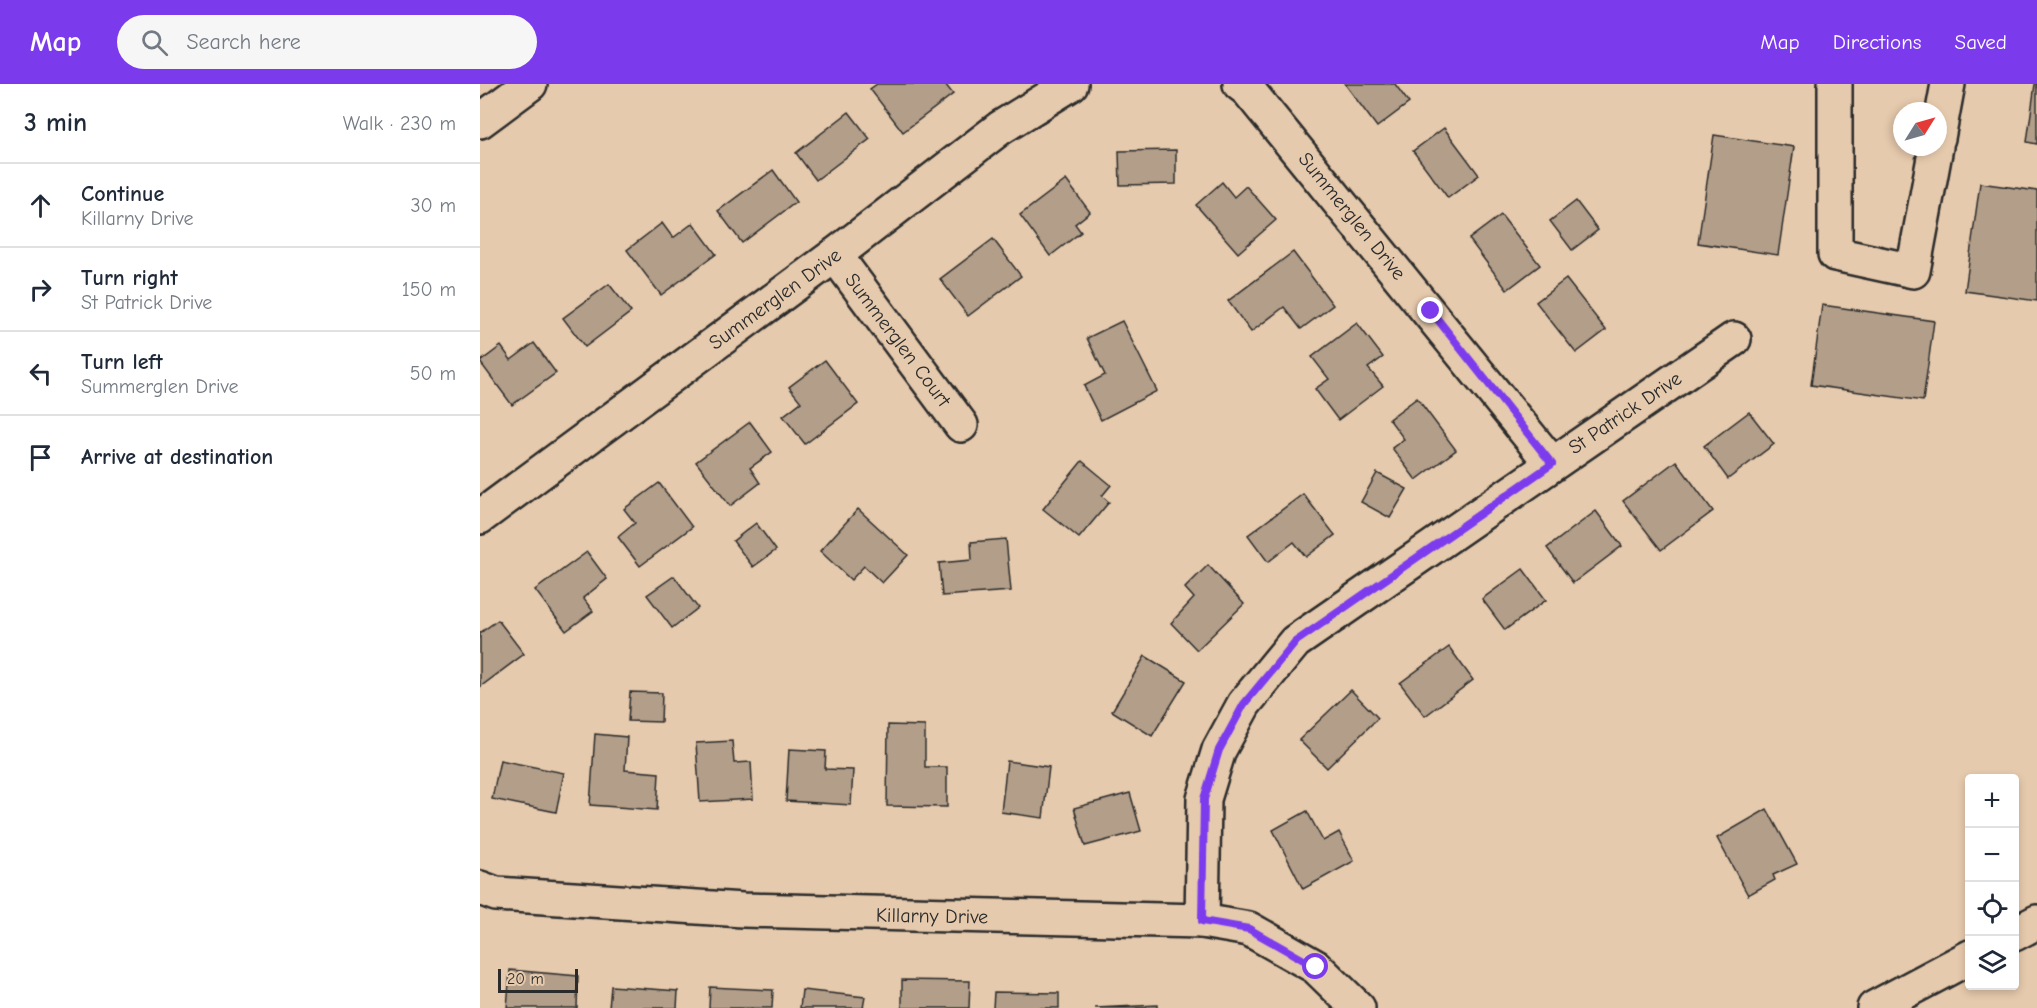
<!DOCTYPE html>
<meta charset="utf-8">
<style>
body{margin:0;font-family:"Comic Neue",sans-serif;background:#f6f6f7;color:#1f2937}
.controls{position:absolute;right:18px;bottom:18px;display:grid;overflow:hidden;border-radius:6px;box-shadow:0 3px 9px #0003}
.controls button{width:54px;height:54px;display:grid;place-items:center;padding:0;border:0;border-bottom:2px solid #e0e1e3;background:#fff;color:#1f2937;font:30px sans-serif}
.compass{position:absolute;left:1413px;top:18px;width:54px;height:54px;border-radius:50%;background:#fff;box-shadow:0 3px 9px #0003;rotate:53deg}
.scale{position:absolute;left:18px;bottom:15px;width:80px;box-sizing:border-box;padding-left:6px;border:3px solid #2b2b2b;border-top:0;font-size:16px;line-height:21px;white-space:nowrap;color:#2b2b2b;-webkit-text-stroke:4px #e6caad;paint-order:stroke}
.stop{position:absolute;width:18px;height:18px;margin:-14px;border:4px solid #7c3aed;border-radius:50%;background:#fff}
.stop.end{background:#7c3aed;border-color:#fff;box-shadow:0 2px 6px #0008}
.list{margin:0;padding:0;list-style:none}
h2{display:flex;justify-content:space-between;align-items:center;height:78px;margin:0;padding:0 24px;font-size:26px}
h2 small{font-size:20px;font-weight:400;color:#747a83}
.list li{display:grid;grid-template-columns:39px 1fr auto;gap:18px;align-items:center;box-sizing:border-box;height:84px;padding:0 24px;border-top:2px solid #e0e1e3}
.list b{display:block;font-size:22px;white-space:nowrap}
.list p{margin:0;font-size:20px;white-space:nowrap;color:#747a83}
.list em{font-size:20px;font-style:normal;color:#747a83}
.icon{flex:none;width:33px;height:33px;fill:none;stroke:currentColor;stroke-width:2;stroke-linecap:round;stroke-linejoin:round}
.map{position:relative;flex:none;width:1557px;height:924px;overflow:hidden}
header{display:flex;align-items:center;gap:36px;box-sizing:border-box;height:84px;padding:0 30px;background:#7c3aed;color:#fff}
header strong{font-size:28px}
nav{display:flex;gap:33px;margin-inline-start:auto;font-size:21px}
.search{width:420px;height:54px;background:#f6f6f7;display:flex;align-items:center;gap:15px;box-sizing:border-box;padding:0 21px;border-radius:33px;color:#747a83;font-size:22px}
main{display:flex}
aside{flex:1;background:#fff}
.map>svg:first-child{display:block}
.building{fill:#b29e89;stroke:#2b2b2b;stroke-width:1.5}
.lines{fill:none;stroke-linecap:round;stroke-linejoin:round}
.minor-casing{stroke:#2b2b2b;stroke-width:38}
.highway-casing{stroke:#2b2b2b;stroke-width:38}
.minor{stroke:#e6caad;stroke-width:33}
.highway{stroke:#e6caad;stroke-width:33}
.route{stroke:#7c3aed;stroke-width:8}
.labels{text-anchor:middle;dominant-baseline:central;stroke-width:6;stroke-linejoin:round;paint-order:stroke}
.street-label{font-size:20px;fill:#2b2b2b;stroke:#e6caad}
</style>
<header>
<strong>Map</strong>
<div class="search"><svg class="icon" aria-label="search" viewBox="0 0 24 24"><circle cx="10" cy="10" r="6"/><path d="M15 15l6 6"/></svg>Search here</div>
<nav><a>Map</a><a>Directions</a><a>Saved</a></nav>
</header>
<main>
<aside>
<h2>3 min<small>Walk · 230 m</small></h2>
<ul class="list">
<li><svg class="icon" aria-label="ahead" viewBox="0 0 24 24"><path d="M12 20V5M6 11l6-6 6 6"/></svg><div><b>Continue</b><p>Killarny Drive</p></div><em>30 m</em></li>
<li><svg class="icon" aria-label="right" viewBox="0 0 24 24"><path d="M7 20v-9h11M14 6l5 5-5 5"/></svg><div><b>Turn right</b><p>St Patrick Drive</p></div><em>150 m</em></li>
<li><svg class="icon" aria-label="left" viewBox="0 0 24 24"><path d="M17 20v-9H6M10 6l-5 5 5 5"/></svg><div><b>Turn left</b><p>Summerglen Drive</p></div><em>50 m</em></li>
<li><svg class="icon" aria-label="arrive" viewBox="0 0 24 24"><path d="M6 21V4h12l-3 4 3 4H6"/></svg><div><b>Arrive at destination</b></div></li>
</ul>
</aside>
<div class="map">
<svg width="1557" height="924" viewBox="0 0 1557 924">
<rect width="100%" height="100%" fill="#e6caad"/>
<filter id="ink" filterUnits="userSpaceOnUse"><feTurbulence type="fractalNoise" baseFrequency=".0167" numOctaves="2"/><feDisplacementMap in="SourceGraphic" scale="12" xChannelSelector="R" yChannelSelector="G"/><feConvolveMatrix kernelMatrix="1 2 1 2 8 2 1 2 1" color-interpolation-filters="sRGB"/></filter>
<g filter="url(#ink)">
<g class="building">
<polygon points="397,0 465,0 473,10 423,48 390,5"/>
<polygon points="865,0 915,0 929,19 897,43"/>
<polygon points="1555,0 1557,0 1557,60 1547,58"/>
<polygon points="369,28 390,55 336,96 316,69"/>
<polygon points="964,44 999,91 968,114 933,67"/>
<polygon points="1234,51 1314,63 1298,171 1218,159"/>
<polygon points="696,66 696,100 640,101 639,67"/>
<polygon points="293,86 316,118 262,159 238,127"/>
<polygon points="586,96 610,128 595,140 601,148 570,172 540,131"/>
<polygon points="742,98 754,113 766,102 796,136 758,169 716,121"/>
<polygon points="1500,99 1557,107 1557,217 1485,207"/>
<polygon points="1096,117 1118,146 1092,166 1070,137"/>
<polygon points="1021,131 1060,181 1027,206 989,155"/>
<polygon points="182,139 193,154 213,139 236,170 181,211 147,166"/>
<polygon points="513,155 541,192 488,232 460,195"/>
<polygon points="813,168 853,221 821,245 804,223 771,248 748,217"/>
<polygon points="1086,195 1126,246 1096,269 1056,218"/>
<polygon points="129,200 151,228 105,263 83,234"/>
<polygon points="1342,221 1454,237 1443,317 1331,301"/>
<polygon points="642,237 677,307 621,336 604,302 625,291 607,254"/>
<polygon points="877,239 903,273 888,284 903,302 858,336 835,305 849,295 832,273"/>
<polygon points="54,259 76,289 32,321 0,278 21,262 31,276"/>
<polygon points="345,276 378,320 325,360 303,332 321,318 309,303"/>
<polygon points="937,314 976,366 936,396 912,364 924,355 909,335"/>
<polygon points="1269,328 1294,360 1248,395 1224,362"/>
<polygon points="270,338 292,368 270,384 280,399 250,422 216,378"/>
<polygon points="602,377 631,401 622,412 629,418 599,454 563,425"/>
<polygon points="1196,377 1233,427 1181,466 1143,417"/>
<polygon points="897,389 927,405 910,434 881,418"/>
<polygon points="179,399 212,443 160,482 138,453 155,439 144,425"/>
<polygon points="823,410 855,451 826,473 814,458 788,478 768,451"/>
<polygon points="378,425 428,471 402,499 384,482 371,496 340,467"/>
<polygon points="1116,427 1142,462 1093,499 1067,464"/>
<polygon points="276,439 296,466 273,483 253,457"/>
<polygon points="526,455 531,507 462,512 459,479 492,476 491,458"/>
<polygon points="107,468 127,495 103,514 113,527 86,547 55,506"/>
<polygon points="728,481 764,520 717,566 691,539 714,514 705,504"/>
<polygon points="1043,485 1066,516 1025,546 1002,515"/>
<polygon points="194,492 218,524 192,544 167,511"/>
<polygon points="18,536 44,570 0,603 0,549"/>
<polygon points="969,563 993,596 945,632 920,599"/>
<polygon points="665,572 706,597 672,652 632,627"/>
<polygon points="871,606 898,634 847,684 819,656"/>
<polygon points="150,608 182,609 181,638 148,637"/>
<polygon points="408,641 445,642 445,683 467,683 467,723 407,722"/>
<polygon points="115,650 147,653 145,686 179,689 177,726 110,721"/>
<polygon points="252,657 254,679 271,678 273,715 220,718 216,659"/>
<polygon points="309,665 346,667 345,685 373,686 371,721 306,717"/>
<polygon points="20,676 84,689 76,728 12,715"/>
<polygon points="527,677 569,683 563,734 521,728"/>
<polygon points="650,709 661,747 605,762 594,724"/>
<polygon points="1287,725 1317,780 1293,791 1295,796 1268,811 1237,754"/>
<polygon points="827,727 843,757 859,748 874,777 823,805 793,746"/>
<polygon points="30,886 98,892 97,924 27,924"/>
<polygon points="422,896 490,897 489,924 422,924"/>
<polygon points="131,902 198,907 197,924 129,924"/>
<polygon points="230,903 293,906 292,924 229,924"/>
<polygon points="322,906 385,913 383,924 320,924"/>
<polygon points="514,908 579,909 579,924 513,924"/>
<polygon points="677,921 677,924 615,924"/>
</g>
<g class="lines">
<g class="minor-casing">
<g id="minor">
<polyline points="760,0 768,6 1072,380"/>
<polyline points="1355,0 1355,170 1433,187 1456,63"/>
<polyline points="1458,54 1468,0"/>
<polyline points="355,171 481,341"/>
<polyline points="0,433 355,171 520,44 591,0"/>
<polyline points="0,804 16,810 263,826 722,837 769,845 836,883 878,924"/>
<polyline points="722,837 724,715 739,666 764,620 815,558 1254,255"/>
<polyline points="1534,850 1557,838"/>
<polyline points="1394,924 1490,873"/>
</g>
</g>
<g class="highway-casing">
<polyline id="highway" points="0,37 50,0"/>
</g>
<use href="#minor" class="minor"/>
<use href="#highway" class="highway"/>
</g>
</g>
<g class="lines" filter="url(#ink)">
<polyline class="route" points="836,883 769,845 722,837 724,715 739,666 764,620 815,558 1072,380 951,227"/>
</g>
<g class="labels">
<g class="street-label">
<text transform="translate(872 132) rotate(51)">Summerglen Drive</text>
<text transform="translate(295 215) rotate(-36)">Summerglen Drive</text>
<text transform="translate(418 256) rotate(53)">Summerglen Court</text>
<text transform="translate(1145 329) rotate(-34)">St Patrick Drive</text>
<text transform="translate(452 832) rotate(1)">Killarny Drive</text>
</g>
</g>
</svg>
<div class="controls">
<button>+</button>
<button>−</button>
<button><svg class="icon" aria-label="locate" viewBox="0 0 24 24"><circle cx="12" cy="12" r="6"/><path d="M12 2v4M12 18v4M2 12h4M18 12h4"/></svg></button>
<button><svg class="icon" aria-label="layers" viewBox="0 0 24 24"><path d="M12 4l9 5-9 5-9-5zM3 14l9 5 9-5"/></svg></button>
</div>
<svg class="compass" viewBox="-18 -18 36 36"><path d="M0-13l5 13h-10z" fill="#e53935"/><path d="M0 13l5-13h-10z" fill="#747a83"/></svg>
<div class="scale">20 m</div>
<div class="stop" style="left:836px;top:883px"></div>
<div class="stop end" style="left:951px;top:227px"></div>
</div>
</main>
